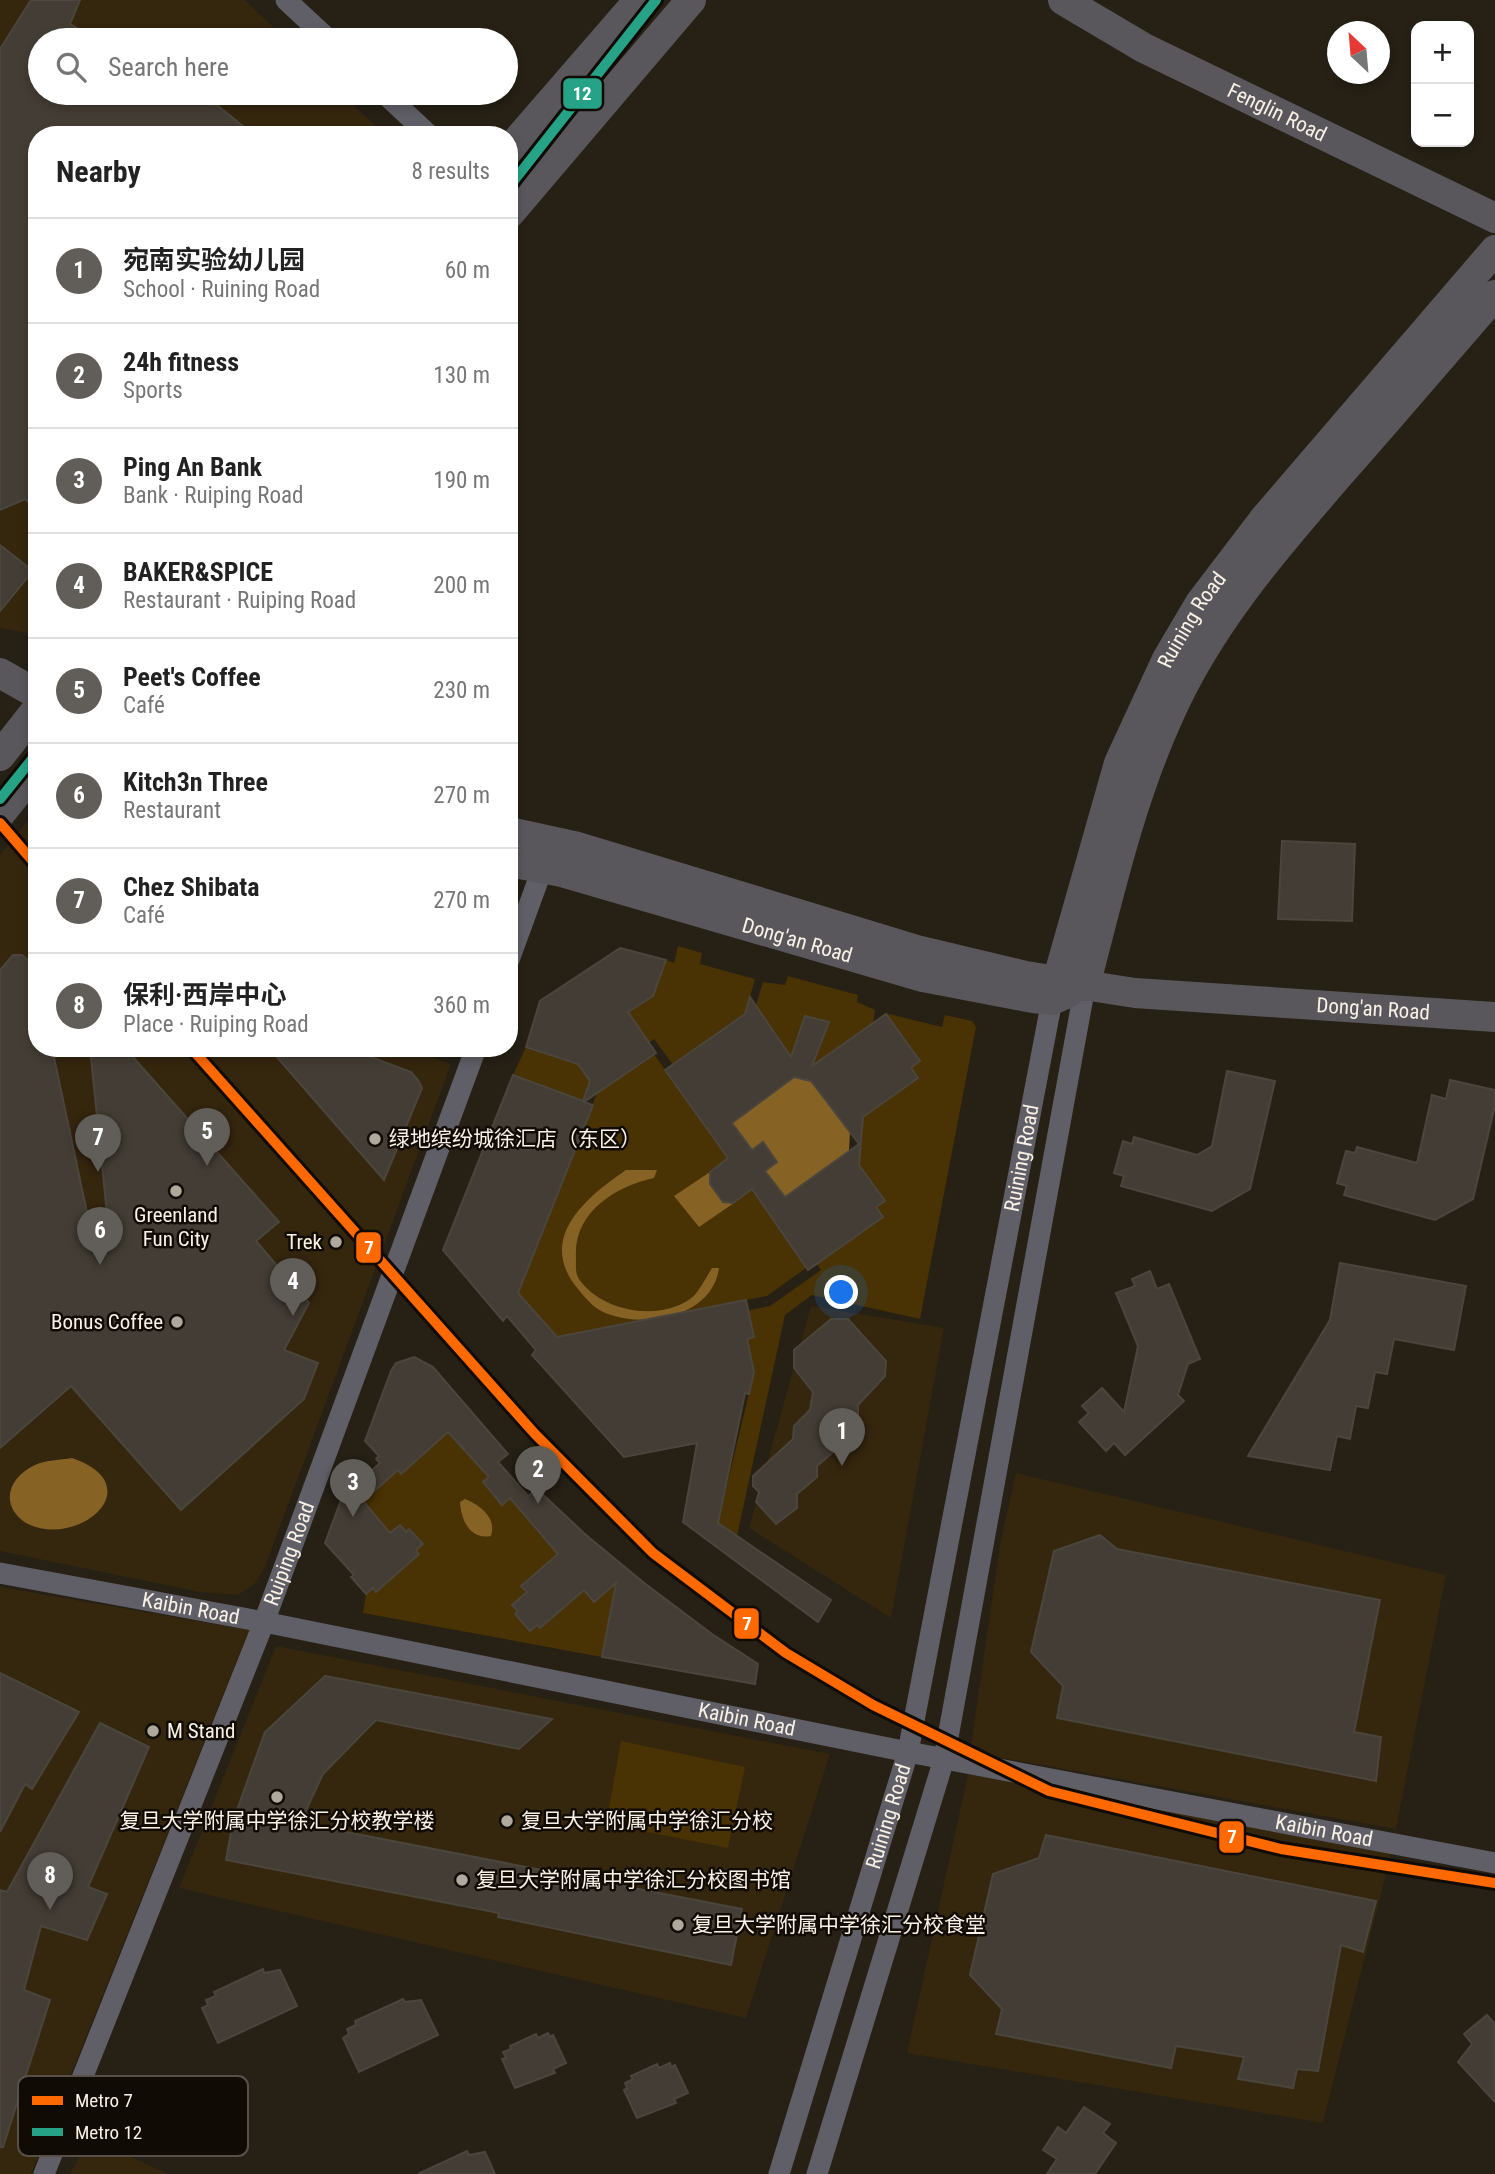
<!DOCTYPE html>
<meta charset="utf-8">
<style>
body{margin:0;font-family:"Roboto Condensed","Noto Sans SC",sans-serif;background:#f2f2f2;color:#222}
.controls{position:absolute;right:21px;top:21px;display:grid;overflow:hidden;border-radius:14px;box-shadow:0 4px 10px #0003}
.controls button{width:63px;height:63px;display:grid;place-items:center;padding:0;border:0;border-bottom:2px solid #e0e0e0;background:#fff;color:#222;font:35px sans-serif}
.compass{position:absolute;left:1327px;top:21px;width:63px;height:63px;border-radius:50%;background:#fff;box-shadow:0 4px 10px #0003;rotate:334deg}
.you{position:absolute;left:842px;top:1293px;width:24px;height:24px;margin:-18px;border:5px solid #fff;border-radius:50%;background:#1a73e8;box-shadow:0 0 0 10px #1a73e833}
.badge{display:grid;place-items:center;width:46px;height:46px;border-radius:50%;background:#615e59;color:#fff;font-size:23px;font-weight:700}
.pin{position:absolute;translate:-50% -58px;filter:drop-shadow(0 2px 4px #0008)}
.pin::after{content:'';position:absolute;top:37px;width:24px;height:21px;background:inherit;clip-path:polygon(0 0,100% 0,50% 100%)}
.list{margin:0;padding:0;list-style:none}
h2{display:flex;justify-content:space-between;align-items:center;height:91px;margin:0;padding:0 28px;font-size:30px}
h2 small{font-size:23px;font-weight:400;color:#767676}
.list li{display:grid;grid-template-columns:46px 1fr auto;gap:21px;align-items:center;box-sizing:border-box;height:105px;padding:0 28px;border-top:2px solid #e0e0e0}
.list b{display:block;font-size:26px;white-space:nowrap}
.list p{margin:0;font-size:23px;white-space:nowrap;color:#767676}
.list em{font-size:23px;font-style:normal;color:#767676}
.icon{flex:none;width:38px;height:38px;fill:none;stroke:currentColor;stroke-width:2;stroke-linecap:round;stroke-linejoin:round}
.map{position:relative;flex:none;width:1495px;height:2174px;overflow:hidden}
.search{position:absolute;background:#fff;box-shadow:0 4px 10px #0003;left:28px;top:28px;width:490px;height:77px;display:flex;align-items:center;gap:18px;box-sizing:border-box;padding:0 24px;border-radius:38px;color:#767676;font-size:26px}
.panel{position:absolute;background:#fff;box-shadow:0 4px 10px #0003;left:28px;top:126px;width:490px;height:931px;border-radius:28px}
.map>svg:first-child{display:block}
.built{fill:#35260e}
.green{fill:#493203}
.water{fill:#866224}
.building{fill:#443d35;stroke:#4b463d;stroke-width:2;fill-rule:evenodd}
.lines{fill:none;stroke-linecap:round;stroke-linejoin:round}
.street{stroke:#605f67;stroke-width:21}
.secondary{stroke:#59575c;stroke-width:30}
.metro-1-casing{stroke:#110b05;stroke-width:16}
.metro-2-casing{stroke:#110b05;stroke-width:16}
.metro-1{stroke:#ff6900;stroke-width:10}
.metro-2{stroke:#26a386;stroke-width:10}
.poi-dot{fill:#afa89c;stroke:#110b05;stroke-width:2.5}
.labels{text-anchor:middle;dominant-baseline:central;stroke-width:5;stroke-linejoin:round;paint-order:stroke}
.street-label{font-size:21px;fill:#f9f1e5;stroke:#110b05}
.poi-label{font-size:21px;fill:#f9f1e5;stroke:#110b05;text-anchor:start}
.key{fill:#110b05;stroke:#575048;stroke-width:2}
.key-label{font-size:19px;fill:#f9f1e5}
.line-badge{stroke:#110b05;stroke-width:2.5}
.badge-label{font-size:19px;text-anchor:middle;font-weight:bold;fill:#fff}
</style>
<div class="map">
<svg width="1495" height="2174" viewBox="0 0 1495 2174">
<rect width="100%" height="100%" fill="#262015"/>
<g class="built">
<polygon points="0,0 245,0 287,40 40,40 40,93 341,93 385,135 37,135 37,635 0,628"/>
<polygon points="37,809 37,1048 405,1048 451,1064 265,1567 254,1585 237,1595 200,1592 0,1551 0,855"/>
<polygon points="811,1306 944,1328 891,1618 749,1528"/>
<polygon points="1016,1473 1446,1575 1396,1829 970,1752 1000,1545"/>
<polygon points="0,1587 249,1630 31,2174 0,2174"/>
<polygon points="276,1646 830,1754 746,2018 179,1888"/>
<polygon points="968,1774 1176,1806 1393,1846 1323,2123 907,2053"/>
<polygon points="90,2138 168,2174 70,2174"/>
</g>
<g class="green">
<polygon points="678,946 702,953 700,964 755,979 746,1011 754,1021 679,1073 654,1039 633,1054 628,1013 653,996 666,960 674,963"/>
<polygon points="788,976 858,995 857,1002 875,1010 873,1024 812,1066 828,1022 805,1016 791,1057 756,1005 763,982 785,985"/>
<polygon points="885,1013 942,1027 945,1015 972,1021 976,1027 920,1319 812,1295 785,1315 737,1536 718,1523 754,1372 728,1314 770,1306 821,1270 792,1229 826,1257 883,1217 876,1207 884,1200 863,1171 780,1211 860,1155 862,1127 849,1115 918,1078 880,1026"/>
<polygon points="526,1047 566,1060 615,1067 589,1085 572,1130 566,1095 513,1075"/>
<polygon points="654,1054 712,1136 740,1149 710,1172 710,1185 723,1202 733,1203 760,1183 766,1209 806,1268 767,1296 557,1337 518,1293 597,1093"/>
<polygon points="445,1429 485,1473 498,1462 502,1466 483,1483 502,1504 521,1489 516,1506 564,1561 540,1569 521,1586 527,1592 513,1605 518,1611 515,1614 530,1630 537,1625 541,1628 584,1590 594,1602 630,1571 639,1579 613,1602 602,1657 363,1613 366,1594 373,1588 376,1592 419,1554 416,1550 423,1544 410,1529 406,1532 400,1525 390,1533 363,1501 398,1470 402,1473 444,1436"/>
<polygon points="621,1741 745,1767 728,1848 606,1824"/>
</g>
<g class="water">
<polygon points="794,1077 811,1081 850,1132 849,1151 785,1197 765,1171 777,1161 764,1143 752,1150 732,1123"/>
<path d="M626,1170H657L654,1178C614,1187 573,1213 576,1258C576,1265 575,1273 579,1279C601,1311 657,1322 690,1299C699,1293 706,1277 712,1268H719C713,1315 650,1328 611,1315C596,1311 587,1300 578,1289C536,1239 585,1198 626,1170Z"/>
<polygon points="710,1172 710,1184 723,1202 734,1203 699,1227 674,1196"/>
<path d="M72,1458C153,1486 77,1550 26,1523C0,1506 7,1478 35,1465C46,1460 60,1460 72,1458Z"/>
<path d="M465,1499C480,1505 497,1518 491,1536C470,1540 461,1520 460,1502Z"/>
</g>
<g class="building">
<polygon points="31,0 80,0 70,24 97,40 40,40 40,93 202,93 254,135 37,135 37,509 25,499 0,510 0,49"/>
<polygon points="0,545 33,571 0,611"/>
<polygon points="1282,841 1355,844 1352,921 1278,919"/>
<polygon points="620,948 666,960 653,996 628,1012 656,1053 584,1102 593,1105 518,1293 557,1337 746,1300 754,1337 747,1339 754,1372 749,1394 745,1393 718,1523 831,1600 818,1622 683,1522 697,1443 624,1457 532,1355 536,1350 507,1316 503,1321 443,1250 513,1075 583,1101 590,1081 578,1064 526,1047 540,1001"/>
<polygon points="13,955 22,955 29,961 37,983 37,1048 52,1048 92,1236 109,1233 90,1048 125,1048 279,1222 256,1241 309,1303 284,1350 318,1363 304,1399 181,1510 71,1386 0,1448 0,970"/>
<path d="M750,997L791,1057L805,1016L829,1022L812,1066L886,1014L920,1061L911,1068L918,1078L863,1117L859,1165L885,1201L876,1207L883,1217L808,1270L752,1189L733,1203L723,1202L710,1184V1172L728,1158L665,1070L745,1014ZM794,1077L811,1081L859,1144L785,1197L765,1171L777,1162L763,1142L752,1150L732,1123Z"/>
<polygon points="269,1048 347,1048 411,1072 418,1080 422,1088 384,1180"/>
<polygon points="1227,1071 1275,1081 1250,1189 1212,1211 1121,1186 1124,1176 1114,1173 1123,1141 1132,1144 1134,1137 1197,1155 1212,1146"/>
<polygon points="1450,1080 1495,1090 1495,1105 1473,1199 1435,1220 1344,1195 1347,1186 1337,1183 1346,1151 1355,1153 1357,1147 1417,1163 1432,1095 1446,1099"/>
<polygon points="1340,1263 1466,1286 1454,1350 1394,1339 1387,1374 1375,1372 1368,1408 1356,1406 1350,1439 1337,1436 1330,1470 1248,1456 1330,1320"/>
<polygon points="1150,1271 1157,1289 1169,1284 1200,1359 1188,1364 1178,1395 1184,1401 1125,1455 1114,1443 1106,1451 1079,1422 1089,1413 1082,1406 1102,1388 1124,1412 1138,1346 1116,1293 1135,1286 1132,1279"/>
<polygon points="831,1319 848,1319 886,1361 885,1376 858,1405 858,1418 839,1436 839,1447 817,1466 817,1477 797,1494 797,1508 776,1524 756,1502 759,1492 753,1486 753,1476 793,1439 794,1426 810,1410 813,1392 794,1368 794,1350"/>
<polygon points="414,1357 433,1367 508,1454 498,1462 528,1496 537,1489 586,1535 643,1582 712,1634 758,1664 755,1684 602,1657 616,1583 594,1602 584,1590 540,1628 537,1625 530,1631 515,1614 518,1611 512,1605 527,1592 521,1586 558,1554 510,1498 502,1505 483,1482 489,1477 448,1432 401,1474 398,1470 363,1501 390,1533 400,1525 406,1532 409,1529 423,1544 416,1550 419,1554 376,1592 373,1588 366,1594 351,1577 354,1575 325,1543 347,1484 351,1489 380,1463 376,1459 379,1456 365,1441 391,1371 396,1363"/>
<polygon points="1100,1535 1117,1549 1380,1600 1354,1732 1381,1737 1376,1781 1057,1718 1063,1686 1031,1652 1054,1551"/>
<polygon points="0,1673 79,1712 32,1789 25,1784 0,1832"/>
<polygon points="325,1676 552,1719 519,1749 376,1720 323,1774 300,1823 742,1909 731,1965 498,1917 499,1913 226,1860 233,1821 265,1732"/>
<polygon points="100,1723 149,1747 88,1887 107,1894 87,1940 41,1926 24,1990 50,2000 3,2147 0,2147 0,1890 7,1892"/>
<polygon points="1046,1835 1376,1901 1363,1952 1341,1945 1318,2071 1297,2069 1293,2088 1238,2079 1244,2057 1176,2046 1171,2068 996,2034 1002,2009 970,1975 993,1874 1039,1858"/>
<polygon points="263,1969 264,1973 280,1970 297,2006 218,2043 202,2008 208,2005 206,2000 216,1996 214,1992"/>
<polygon points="403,1999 405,2002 421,2000 438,2035 359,2072 343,2038 349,2034 347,2029 356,2025 355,2021"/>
<polygon points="1487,2015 1495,2024 1495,2102 1458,2062 1472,2044 1464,2034"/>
<polygon points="548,2033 550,2037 553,2035 566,2063 553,2069 555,2073 515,2088 502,2059 506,2058 503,2052 511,2049 510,2046 536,2034 538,2038"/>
<polygon points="670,2063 671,2067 675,2065 688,2093 674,2099 676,2103 637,2118 624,2090 627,2088 625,2083 633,2079 631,2076 657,2064 659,2068"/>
<polygon points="1084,2107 1110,2124 1103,2133 1116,2143 1095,2174 1047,2174 1057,2159 1043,2150 1058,2127 1066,2133"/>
<polygon points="467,2151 469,2155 485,2152 495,2174 418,2174"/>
</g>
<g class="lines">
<g class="street">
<polyline points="286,0 329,40"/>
<polyline points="384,93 429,135"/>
<polyline points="509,960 547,856"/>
<path id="s1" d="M0,1573L264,1622L908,1752L1495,1863"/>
<path id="s2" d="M44,2174L264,1622L476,1048"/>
<path id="s3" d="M779,2174L908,1752L1052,1000"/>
<polyline points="817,2174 944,1759 1085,986"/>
</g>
<g class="secondary">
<path id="s4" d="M1063,0L1144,48L1495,218"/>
<polyline points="509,150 639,0"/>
<polyline points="509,214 691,0"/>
<polyline points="0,673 37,694"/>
<polyline points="0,756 37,709"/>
<polyline points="0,814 37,768"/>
<path id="s5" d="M509,832L578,847L917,950L1026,976L1135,993L1495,1017"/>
<path id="s6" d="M509,862L562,872L923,977L1033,998L1052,1000L1068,993"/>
<path d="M1085,986C1109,894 1130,800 1170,713C1210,623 1275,549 1338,476C1391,416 1443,355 1495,295"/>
<path id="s7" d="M1052,999L1119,763L1167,659L1200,603L1264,519L1495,250"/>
</g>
<g class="metro-1-casing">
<g id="metro-1">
<polyline points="0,823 37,866"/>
<polyline points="191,1048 535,1434 653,1553 786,1653 873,1705 1049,1791 1281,1849 1495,1883"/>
</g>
</g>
<g class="metro-2-casing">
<g id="metro-2">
<polyline points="509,187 656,0"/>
<polyline points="0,799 37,753"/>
</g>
</g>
<use href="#metro-1" class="metro-1"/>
<use href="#metro-2" class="metro-2"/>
</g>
<g class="poi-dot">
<circle cx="375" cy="1139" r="7"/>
<circle cx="176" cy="1191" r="7"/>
<circle cx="336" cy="1242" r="7"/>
<circle cx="177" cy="1322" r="7"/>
<circle cx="153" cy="1731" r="7"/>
<circle cx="277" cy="1797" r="7"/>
<circle cx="507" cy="1821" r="7"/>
<circle cx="462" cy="1880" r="7"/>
<circle cx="678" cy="1925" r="7"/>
</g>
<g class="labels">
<g class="street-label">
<text stroke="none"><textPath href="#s4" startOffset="242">Fenglin Road</textPath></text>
<text stroke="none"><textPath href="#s7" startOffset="406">Ruining Road</textPath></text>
<text stroke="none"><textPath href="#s6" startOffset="299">Dong'an Road</textPath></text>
<text stroke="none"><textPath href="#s5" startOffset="886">Dong'an Road</textPath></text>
<text stroke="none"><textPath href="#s3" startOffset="1046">Ruining Road</textPath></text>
<text stroke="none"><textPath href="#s2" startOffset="667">Ruiping Road</textPath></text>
<text stroke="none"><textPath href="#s1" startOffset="194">Kaibin Road</textPath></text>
<text stroke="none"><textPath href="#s1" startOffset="761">Kaibin Road</textPath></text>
<text stroke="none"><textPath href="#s3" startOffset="374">Ruining Road</textPath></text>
<text stroke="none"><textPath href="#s1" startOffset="1349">Kaibin Road</textPath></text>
</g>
<g class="poi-label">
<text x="389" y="1139">绿地缤纷城徐汇店（东区）</text>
<text x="176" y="1215" text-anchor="middle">Greenland<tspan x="176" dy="24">Fun City</tspan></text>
<text x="322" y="1242" text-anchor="end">Trek</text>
<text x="163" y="1322" text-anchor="end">Bonus Coffee</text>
<text x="167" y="1731">M Stand</text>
<text x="277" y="1821" text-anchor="middle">复旦大学附属中学徐汇分校教学楼</text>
<text x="521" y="1821">复旦大学附属中学徐汇分校</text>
<text x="476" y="1880">复旦大学附属中学徐汇分校图书馆</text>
<text x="692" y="1925">复旦大学附属中学徐汇分校食堂</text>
</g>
</g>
<rect x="18" y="2076" width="230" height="80" rx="10" class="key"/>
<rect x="32" y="2096" width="31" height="9" fill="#ff6900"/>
<rect x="32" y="2128" width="31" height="8" fill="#26a386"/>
<g class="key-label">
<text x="75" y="2107">Metro 7</text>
<text x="75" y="2139">Metro 12</text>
</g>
<g class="line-badge">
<rect x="562" y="77" width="41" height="33" rx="7" fill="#26a386"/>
<rect x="355" y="1231" width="27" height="33" rx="7" fill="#ff6900"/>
<rect x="733" y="1607" width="27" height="33" rx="7" fill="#ff6900"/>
<rect x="1218" y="1820" width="27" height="34" rx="7" fill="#ff6900"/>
</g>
<g class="badge-label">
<text x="582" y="100">12</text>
<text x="369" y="1254">7</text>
<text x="747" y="1630">7</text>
<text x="1232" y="1843">7</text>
</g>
</svg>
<div class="controls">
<button>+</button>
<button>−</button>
</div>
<svg class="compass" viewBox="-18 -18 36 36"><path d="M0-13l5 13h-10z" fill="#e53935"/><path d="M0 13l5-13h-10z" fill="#767676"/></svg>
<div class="you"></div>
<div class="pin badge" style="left:842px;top:1466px">1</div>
<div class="pin badge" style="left:538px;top:1504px">2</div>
<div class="pin badge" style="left:353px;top:1517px">3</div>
<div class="pin badge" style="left:293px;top:1316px">4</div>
<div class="pin badge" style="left:207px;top:1166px">5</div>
<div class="pin badge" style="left:100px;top:1265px">6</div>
<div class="pin badge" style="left:98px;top:1172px">7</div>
<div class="pin badge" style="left:50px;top:1910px">8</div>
<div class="search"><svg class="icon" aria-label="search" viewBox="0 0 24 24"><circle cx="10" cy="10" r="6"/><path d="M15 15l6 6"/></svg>Search here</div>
<section class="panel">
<h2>Nearby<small>8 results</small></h2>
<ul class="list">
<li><span class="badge">1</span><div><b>宛南实验幼儿园</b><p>School · Ruining Road</p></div><em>60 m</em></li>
<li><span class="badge">2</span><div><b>24h fitness</b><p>Sports</p></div><em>130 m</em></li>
<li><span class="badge">3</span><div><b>Ping An Bank</b><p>Bank · Ruiping Road</p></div><em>190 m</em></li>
<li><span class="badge">4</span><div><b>BAKER&amp;SPICE</b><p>Restaurant · Ruiping Road</p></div><em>200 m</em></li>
<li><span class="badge">5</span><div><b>Peet's Coffee</b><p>Café</p></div><em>230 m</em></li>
<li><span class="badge">6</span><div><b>Kitch3n Three</b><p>Restaurant</p></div><em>270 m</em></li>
<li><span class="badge">7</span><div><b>Chez Shibata</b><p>Café</p></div><em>270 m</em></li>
<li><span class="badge">8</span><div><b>保利·西岸中心</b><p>Place · Ruiping Road</p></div><em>360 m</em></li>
</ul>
</section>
</div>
